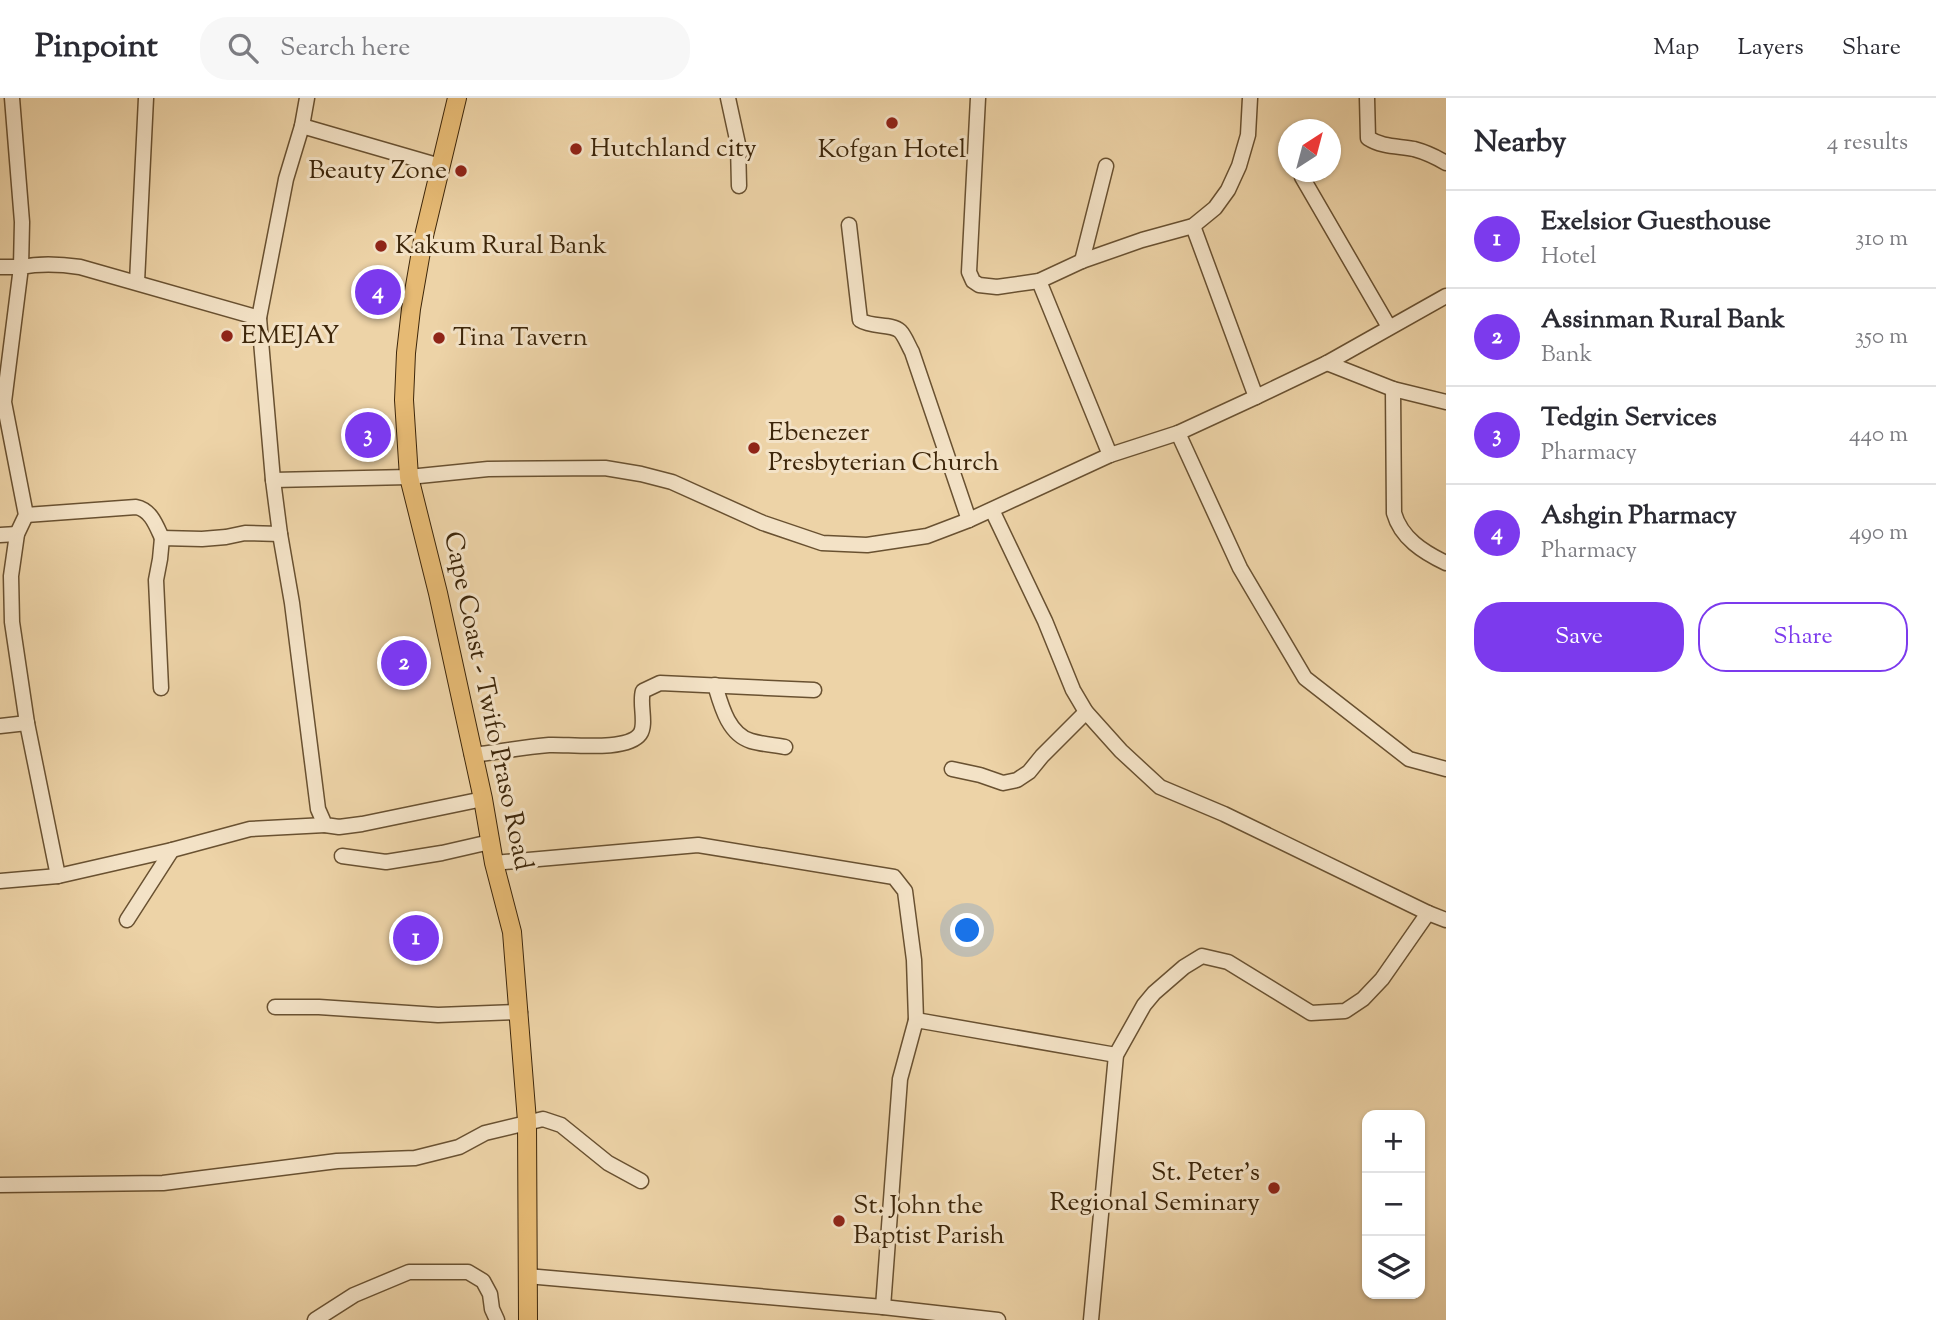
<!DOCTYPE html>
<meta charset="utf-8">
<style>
body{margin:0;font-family:"Sorts Mill Goudy",serif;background:#f7f7f7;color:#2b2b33}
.controls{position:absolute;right:21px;bottom:21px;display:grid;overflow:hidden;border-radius:14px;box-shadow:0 2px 5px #0004}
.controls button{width:63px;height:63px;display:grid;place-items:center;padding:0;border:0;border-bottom:2px solid #e1e1e2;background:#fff;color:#2b2b33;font:35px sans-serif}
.compass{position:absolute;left:1278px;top:21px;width:63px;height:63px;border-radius:50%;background:#fff;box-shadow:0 2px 5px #0004;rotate:36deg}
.you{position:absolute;left:968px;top:833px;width:24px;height:24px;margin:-18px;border:5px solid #fff;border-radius:50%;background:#1a73e8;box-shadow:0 0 0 10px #1a73e833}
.badge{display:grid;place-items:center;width:46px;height:46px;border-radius:50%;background:#7c3aed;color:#fff;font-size:23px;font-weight:700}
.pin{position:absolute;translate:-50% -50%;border:4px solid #fff;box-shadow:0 2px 7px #0006}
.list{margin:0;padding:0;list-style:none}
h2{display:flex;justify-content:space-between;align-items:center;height:91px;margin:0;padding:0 28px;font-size:30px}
h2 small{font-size:23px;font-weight:400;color:#7c7c81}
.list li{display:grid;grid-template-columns:46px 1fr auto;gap:21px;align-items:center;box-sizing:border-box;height:98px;padding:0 28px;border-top:2px solid #e1e1e2}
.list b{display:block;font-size:26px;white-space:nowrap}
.list p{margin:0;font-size:23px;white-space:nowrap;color:#7c7c81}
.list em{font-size:23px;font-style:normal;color:#7c7c81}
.actions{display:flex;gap:14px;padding:21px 28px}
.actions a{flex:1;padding:16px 0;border:2px solid #7c3aed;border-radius:28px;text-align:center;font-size:24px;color:#7c3aed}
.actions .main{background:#7c3aed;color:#fff}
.icon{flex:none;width:38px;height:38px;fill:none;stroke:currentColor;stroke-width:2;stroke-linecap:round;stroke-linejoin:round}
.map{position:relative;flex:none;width:1446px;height:1222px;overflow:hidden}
header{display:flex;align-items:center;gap:42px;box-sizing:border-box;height:98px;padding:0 35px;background:#fff;border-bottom:2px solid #e1e1e2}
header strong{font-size:33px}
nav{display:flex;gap:38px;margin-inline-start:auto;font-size:24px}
.search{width:490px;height:63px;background:#f7f7f7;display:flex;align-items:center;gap:18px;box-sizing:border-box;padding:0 24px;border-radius:28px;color:#7c7c81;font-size:26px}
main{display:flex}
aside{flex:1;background:#fff}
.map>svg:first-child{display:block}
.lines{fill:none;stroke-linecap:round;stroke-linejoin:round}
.minor-casing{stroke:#695131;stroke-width:17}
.major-casing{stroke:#3d260a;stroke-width:20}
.minor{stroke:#f3e2c6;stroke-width:14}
.major{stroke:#e6ba74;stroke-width:18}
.poi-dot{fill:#8f2418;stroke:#f3e2c6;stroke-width:2.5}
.labels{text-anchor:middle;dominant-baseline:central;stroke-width:6;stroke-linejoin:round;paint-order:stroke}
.poi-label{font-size:26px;fill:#3d260a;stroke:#f3e2c6;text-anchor:start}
.street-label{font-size:26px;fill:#3d260a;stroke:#f3e2c6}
</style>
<header>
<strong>Pinpoint</strong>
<div class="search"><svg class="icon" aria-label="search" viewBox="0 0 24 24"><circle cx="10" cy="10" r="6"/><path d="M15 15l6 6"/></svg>Search here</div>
<nav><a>Map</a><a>Layers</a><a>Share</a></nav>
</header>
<main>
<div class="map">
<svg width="1446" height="1222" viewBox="0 0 1446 1222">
<rect width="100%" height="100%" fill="#edd3a7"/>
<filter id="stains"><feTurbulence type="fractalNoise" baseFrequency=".00286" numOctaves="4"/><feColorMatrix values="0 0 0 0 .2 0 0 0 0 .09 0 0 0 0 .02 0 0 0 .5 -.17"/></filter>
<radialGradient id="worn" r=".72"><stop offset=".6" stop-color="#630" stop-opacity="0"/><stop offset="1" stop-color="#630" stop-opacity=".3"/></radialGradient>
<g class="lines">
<g class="minor-casing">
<g id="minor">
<polyline points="728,0 738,46 739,88"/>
<polyline points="978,0 969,174 973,183 979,187 997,189 1039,183 1082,163 1142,142 1193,128 1215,110 1228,92 1239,68 1248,37 1250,0"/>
<path d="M1367,0L1368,40C1382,49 1398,48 1414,51C1425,54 1436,59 1446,65"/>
<polyline points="302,28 307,0"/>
<polyline points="1302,79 1389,229"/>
<path d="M849,127L860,222C872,230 891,225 900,233C905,238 908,247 912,254L969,422"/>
<polyline points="1193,128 1256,299"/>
<polyline points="1082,163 1106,68"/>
<polyline points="0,169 21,169 22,124 12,0"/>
<polyline points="1039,183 1110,357"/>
<polyline points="137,184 146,0"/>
<polyline points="1327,265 1393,291 1446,304"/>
<path d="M1393,291L1394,415C1401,440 1423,454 1446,465"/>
<polyline points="1178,335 1240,470 1305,580 1409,661 1446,671"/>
<polyline points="273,382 409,379 488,371 605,370 641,376 672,384 763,425 822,445 867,447 927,438 969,422 1110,357 1178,335 1256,299 1327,265 1446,198"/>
<polyline points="992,412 1045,523 1073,592 1086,614 1121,653 1160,689 1224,716 1428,815 1382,881 1363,901 1345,913 1311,915 1228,864 1202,858 1184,869 1154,895 1144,907 1116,957 1091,1222"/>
<path d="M26,417L136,409C151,412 156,427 162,440"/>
<polyline points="280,436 292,505 318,711 325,727 339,729 362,726 483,701"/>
<polyline points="0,437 17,436"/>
<path d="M715,587C721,607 728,636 751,643C761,646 774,647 785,649"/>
<polyline points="161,590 156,482 160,461 162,440 202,441 226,439 245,435 280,436 273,382 259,220 286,81 302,28 440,68"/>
<polyline points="0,628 27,625"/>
<path d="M472,657C498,654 524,649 549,647C569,646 627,654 640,636C647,626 639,605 643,593L660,585L814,592"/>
<polyline points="952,671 980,677 1003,685 1017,682 1029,674 1042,658 1086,614"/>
<polyline points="342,758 386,764 442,755 490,744"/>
<polyline points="494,765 698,747 894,779 905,793 914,862 916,922"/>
<path d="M58,778L27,625L12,524L11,478L17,436L26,417L4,304L21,169C41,165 60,166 80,169L259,220"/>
<polyline points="0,783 58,778 172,752 250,731 325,727"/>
<polyline points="1428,815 1446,822"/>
<polyline points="127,822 172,752"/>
<polyline points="275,909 319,909 438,917 520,914"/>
<polyline points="0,1087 163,1085 337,1063 415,1060 459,1049 485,1035 543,1021 561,1027 608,1065 641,1083"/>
<polyline points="527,1178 883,1209 998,1222"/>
<polyline points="883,1209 900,981 916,922 1116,957"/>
<polyline points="315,1222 354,1197 409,1174 468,1174 483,1183 490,1196 492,1211 497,1222"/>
</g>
</g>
<g class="major-casing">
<polyline id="major" points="457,0 423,142 411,211 406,255 404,302 409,379 438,495 483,701 494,765 512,834 527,1023 528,1222"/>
</g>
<use href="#minor" class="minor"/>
<use href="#major" class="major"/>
</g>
<g class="poi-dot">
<circle cx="892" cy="25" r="7"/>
<circle cx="576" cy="51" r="7"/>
<circle cx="461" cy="73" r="7"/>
<circle cx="381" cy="148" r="7"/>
<circle cx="227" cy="238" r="7"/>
<circle cx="439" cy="240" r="7"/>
<circle cx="754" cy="350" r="7"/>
<circle cx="1274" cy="1090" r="7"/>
<circle cx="839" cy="1123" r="7"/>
</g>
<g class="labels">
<g class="poi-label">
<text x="590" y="51">Hutchland city</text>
<text x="892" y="52" text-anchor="middle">Kofgan Hotel</text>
<text x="447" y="73" text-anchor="end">Beauty Zone</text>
<text x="395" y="148">Kakum Rural Bank</text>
<text x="241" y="238">EMEJAY</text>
<text x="453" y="240">Tina Tavern</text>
<text x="768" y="335">Ebenezer<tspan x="768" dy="30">Presbyterian Church</tspan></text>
<text x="1260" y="1075" text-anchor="end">St. Peter’s<tspan x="1260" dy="30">Regional Seminary</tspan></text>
<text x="853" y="1108">St. John the<tspan x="853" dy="30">Baptist Parish</tspan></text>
</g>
<g class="street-label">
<text transform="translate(487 603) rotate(78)">Cape Coast - Twifo Praso Road</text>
</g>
</g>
<rect width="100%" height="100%" filter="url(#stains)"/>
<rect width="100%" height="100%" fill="url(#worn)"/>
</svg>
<div class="controls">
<button>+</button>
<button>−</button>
<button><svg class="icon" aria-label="layers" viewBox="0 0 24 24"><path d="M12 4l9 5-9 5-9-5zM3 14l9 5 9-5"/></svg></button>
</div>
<svg class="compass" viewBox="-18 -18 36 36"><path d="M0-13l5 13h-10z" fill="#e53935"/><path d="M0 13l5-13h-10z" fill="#7c7c81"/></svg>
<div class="you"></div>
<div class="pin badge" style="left:416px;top:840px">1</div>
<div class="pin badge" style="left:404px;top:565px">2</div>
<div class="pin badge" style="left:368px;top:337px">3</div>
<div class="pin badge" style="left:378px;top:194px">4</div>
</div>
<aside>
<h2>Nearby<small>4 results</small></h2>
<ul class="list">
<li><span class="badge">1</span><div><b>Exelsior Guesthouse</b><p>Hotel</p></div><em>310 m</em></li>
<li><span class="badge">2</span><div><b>Assinman Rural Bank</b><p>Bank</p></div><em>350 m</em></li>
<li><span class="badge">3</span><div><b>Tedgin Services</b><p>Pharmacy</p></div><em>440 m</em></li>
<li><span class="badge">4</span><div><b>Ashgin Pharmacy</b><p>Pharmacy</p></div><em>490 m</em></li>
</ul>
<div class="actions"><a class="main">Save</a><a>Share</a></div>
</aside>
</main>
